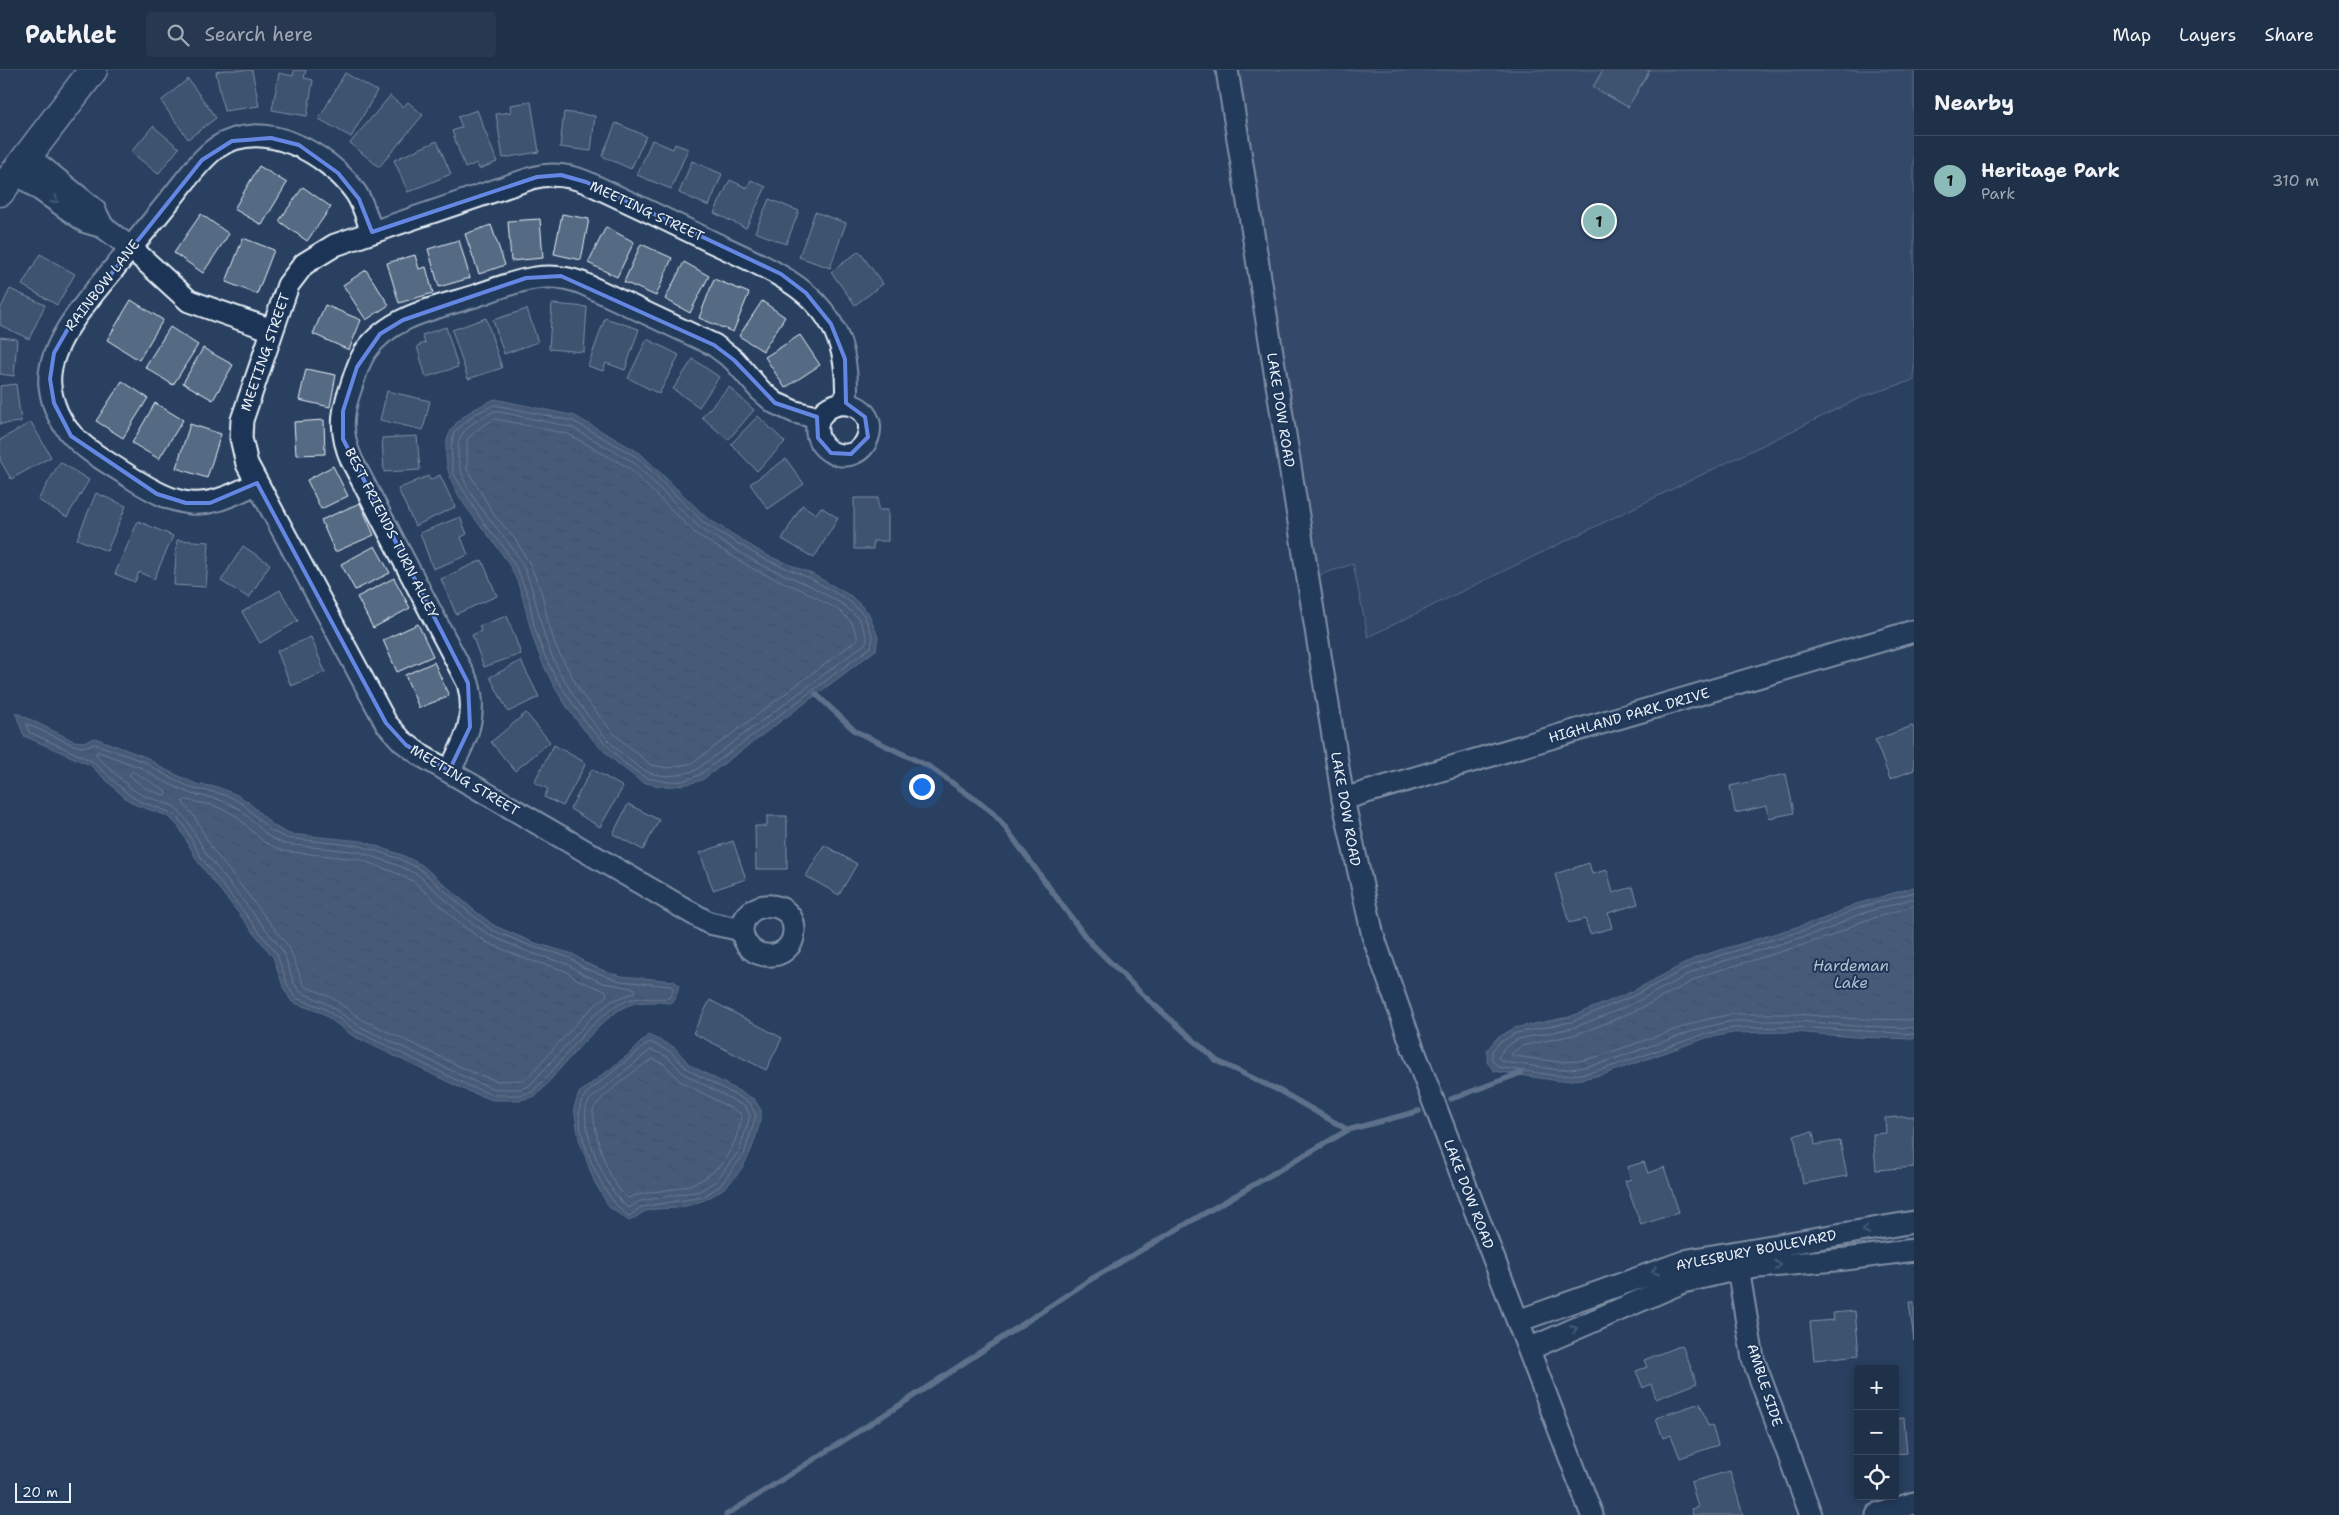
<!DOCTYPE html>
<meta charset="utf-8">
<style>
body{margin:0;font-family:"Shantell Sans",sans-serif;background:#273850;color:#f1f3f6}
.controls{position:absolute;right:15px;bottom:15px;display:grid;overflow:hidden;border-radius:5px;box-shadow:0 2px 12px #0003}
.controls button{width:45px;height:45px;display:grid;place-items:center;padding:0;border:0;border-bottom:1px solid #3c4b61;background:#1f3049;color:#f1f3f6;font:25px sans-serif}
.scale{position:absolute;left:15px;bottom:12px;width:56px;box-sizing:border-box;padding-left:5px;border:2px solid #e8f1f8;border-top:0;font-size:14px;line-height:18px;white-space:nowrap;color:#e8f1f8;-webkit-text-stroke:4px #1d3557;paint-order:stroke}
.you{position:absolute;left:921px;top:716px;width:18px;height:18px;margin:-12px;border:4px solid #fff;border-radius:50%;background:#1a73e8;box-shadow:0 0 0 8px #1a73e833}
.badge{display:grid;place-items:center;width:32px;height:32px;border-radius:50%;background:#8bbbb9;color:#111;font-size:16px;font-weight:700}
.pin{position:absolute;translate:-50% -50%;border:2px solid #fff;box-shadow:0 1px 5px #0006}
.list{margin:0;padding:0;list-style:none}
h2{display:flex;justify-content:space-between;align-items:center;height:65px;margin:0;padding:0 20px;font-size:21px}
h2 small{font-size:16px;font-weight:400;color:#a1a9b4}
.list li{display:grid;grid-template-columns:32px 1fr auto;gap:15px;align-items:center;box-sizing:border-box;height:90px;padding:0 20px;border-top:1px solid #3c4b61}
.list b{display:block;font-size:19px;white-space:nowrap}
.list p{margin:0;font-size:16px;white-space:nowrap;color:#a1a9b4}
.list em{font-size:16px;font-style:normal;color:#a1a9b4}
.icon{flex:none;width:28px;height:28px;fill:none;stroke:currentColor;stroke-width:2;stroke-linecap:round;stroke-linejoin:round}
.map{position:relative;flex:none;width:1914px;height:1445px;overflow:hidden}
header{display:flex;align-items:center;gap:30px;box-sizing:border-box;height:70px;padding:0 25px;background:#1f3049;border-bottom:1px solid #3c4b61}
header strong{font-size:24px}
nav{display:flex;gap:28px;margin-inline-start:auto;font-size:18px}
.search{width:350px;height:45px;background:#273850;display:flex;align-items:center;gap:12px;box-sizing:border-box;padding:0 18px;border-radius:5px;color:#a1a9b4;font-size:19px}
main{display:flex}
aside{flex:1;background:#1f3049}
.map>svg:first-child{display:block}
.green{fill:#415774;stroke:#94a4b6}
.water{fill:url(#water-ripples);stroke:#9dabbd}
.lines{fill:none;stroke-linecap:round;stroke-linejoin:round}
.shore{stroke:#b6c2d0;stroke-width:1}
.stream{stroke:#9dabbd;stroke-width:5.5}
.building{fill:#556a83;stroke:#e8f1f8}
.minor-casing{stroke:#e8f1f8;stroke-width:25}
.major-casing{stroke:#e8f1f8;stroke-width:31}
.minor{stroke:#1d3557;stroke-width:21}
.major{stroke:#1d3557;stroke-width:28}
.oneway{stroke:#64778f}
.marked{fill:none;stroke:#6487e3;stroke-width:4;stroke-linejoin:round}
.labels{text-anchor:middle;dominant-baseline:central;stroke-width:4;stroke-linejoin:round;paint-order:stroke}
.street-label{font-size:14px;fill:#e8f1f8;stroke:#1d3557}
.water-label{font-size:15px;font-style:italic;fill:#b6c2d0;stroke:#1d3557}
</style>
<header>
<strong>Pathlet</strong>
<div class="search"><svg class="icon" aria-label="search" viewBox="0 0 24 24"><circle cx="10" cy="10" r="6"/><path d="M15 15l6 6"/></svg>Search here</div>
<nav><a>Map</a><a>Layers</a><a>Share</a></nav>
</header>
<main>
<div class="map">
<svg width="1914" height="1445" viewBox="0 0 1914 1445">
<defs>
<pattern id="water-ripples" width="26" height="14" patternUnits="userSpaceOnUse" patternTransform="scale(1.25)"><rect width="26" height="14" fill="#6b7c95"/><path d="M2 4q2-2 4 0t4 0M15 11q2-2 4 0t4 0" fill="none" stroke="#5a6573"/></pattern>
</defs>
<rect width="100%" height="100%" fill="#294061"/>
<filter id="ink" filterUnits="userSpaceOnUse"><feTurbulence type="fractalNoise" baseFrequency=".02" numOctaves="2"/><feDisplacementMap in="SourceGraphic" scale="10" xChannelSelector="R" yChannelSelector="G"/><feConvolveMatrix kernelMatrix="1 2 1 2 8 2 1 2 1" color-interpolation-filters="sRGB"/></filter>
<g filter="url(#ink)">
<polygon class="green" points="1229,0 1914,0 1914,310 1864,326 1368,567 1353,494 1298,512"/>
<g class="water">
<path d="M495,329L575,346L640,383L707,448L764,484L812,504L851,526L868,542L878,567L876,580L702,710C683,716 666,719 646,713C640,712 635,707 630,703C590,674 557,630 539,584C528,558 526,530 514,504C494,461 442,429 446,376C449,350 473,339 495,329Z"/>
<path d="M15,642L74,671L83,672L95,668L148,688L162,698L196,714L217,717L235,724L247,731L274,756L289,764L362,771L402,785L422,795L475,841L495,856L535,873L573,884L586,893L607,902L621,906L674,911L679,915L675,930L671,933C658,932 641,931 629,935C603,944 557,1004 536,1026L520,1030H493L467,1021L353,966L322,943L292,932L284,919L273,887L198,792L179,757L168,746L136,735L125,728L90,695L24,666Z"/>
<polygon points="1914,817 1914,969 1854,967 1795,962 1733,963 1706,968 1605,1004 1582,1009 1559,1011 1494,1001 1487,992 1487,980 1496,969 1514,958 1569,947 1597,936 1631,922 1697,887 1823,849 1853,835"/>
<path d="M648,965L674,977L690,995L754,1029L761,1040V1046C751,1096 730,1129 676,1138C667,1139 649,1138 642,1143C637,1146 634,1149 629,1151L609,1137L594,1111L579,1069L574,1038L579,1023L628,985Z"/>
</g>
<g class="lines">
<g class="shore">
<polygon points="495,335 573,351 637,387 704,453 762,488 810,508 848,530 864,545 873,567 871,577 699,705 683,711 668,712 646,708 624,693 586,653 555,607 543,582 534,556 529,528 518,501 503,476 484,454 453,403 451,377 454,362 475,344"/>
<path d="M495,341L571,357L633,392L700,458L759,494L807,514L844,535L859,549L867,567L866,573L696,700C682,705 663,709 648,702C610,684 564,618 549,579C539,553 536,525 525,500C506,458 457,428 458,379C458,358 479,349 495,341Z"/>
<polygon points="496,349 568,364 629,398 696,464 755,500 804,521 840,541 852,553 858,569 693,693 668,698 651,695 614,664 581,623 556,577 548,552 542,524 530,494 515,469 495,446 467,399 467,369 482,356"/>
<path d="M27,654L73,675L83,677L95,674L145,692L160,702L194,719L215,722L233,728L244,735L271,761L287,768L361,776L400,789L420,799L472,845L492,860L533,877L556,883L570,888L584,898L620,911L671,916L673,918L671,927C658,932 639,925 626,931C589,947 562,995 532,1022L520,1025H494L469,1016L356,961L324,938L295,928L288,916L277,884L202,789L183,754L172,743L139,731L128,724L92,691L29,662Z"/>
<polygon points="99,682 142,698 157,708 191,724 214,728 230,734 241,740 268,766 284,774 360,782 397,795 417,804 468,850 489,865 531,883 567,894 581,903 603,913 634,918 636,922 612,931 592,947 529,1016 520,1019 495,1019 471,1010 359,956 326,933 300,922 294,913 283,881 207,785 187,750 174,736 142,725 132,719 96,686 96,683"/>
<polygon points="133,702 165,720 166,724 163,725 145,718 129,705"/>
<polygon points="186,730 212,735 227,741 236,746 264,772 283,781 358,789 394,802 413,811 463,856 486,872 528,890 564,900 578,910 606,921 607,925 586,943 525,1010 497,1011 474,1003 363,950 331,927 304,916 289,877 213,780 194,746 183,733 183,731"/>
<polyline points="1914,822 1855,839 1824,854 1699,892 1633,926 1571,952 1516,963 1499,973 1492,981 1492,990 1498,997 1558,1006 1581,1004 1604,999 1705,964 1733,958 1795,957 1914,964"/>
<polyline points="1914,828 1857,845 1826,860 1701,898 1636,932 1601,947 1572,958 1518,969 1504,978 1498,988 1501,991 1512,993 1559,1000 1580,998 1602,993 1702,958 1732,951 1796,951 1855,956 1914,958"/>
<polyline points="1914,836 1860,852 1829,867 1704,905 1639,939 1604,954 1574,965 1521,976 1511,984 1513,986 1559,992 1579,991 1600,986 1700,951 1732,944 1796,944 1856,949 1914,950"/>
<path d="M650,972L671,982L687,999L750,1033L756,1046L744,1084L720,1116L703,1127L641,1137L629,1146C605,1133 574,1063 580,1037C581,1030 584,1026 589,1021Z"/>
<path d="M651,980L668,987L684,1004L746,1037L750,1046L739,1081L716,1111L700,1121L640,1131L629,1138C609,1127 581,1061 586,1039C587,1033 590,1029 594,1026Z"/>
<path d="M653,989L664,994L680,1011L740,1043L742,1047C733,1087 715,1112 673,1119C658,1122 642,1122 628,1128C608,1114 594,1064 593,1040C597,1029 642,994 653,989Z"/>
</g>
<g class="stream">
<polyline points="816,624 855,661 930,697 990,740 1002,753 1087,869 1142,924 1217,991 1282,1022 1348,1060"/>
<polyline points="1451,1029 1521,1003"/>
<polyline points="726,1445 903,1333 1088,1211 1348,1060 1419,1041"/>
</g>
</g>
<g class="building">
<polygon points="224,0 252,0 259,36 224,41 216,2"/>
<polygon points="294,0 306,0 304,8 313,10 307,46 272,40 279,3 293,6"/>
<polygon points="1603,0 1650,0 1628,37 1593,17"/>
<polygon points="345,3 377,21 351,67 319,49"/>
<polygon points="188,9 216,48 188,69 161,31"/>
<polygon points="390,26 403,37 408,32 423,45 379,97 350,73"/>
<polygon points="531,32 539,82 503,88 496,44 511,42 510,35"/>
<polygon points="477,40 497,92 479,99 477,93 465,98 452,61 462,57 458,47"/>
<polygon points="564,42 595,46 591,81 560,77"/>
<polygon points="616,53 646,66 631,99 602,86"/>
<polygon points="153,56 179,78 158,104 131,82"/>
<polygon points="652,70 673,79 675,74 688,79 671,119 637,105"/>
<polygon points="437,71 451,104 408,122 394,90"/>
<polygon points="692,91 722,104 709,136 679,123"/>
<polygon points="259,96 287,113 262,155 234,139"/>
<polygon points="730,110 747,118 751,110 766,117 746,158 714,143"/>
<polygon points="303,117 331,137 307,171 279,151"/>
<polygon points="769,129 799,141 786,174 755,162"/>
<polygon points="815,142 846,153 830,198 799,187"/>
<polygon points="201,144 229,164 203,203 174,183"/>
<polygon points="562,144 589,149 581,190 554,184"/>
<polygon points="540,149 543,188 511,191 508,151"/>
<polygon points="491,155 505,195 479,204 465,164"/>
<polygon points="606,157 634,172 617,207 588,193"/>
<polygon points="243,168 274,180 257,224 226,212"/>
<polygon points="459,170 470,208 439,217 428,179"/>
<polygon points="641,174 672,188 656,226 624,212"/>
<polygon points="859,181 883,214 855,235 831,202"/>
<polygon points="40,184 75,204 57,235 22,215"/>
<polygon points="415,185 419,199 426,197 433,223 399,233 387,193"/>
<polygon points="684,192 709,206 690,243 665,229"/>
<polygon points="366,200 389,235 366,250 343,215"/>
<polygon points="714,209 749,223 733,262 699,248"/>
<polygon points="10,219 45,235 29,269 0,255 0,240"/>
<polygon points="131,230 163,250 139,290 107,270"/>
<polygon points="762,231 785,247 763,281 739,266"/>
<polygon points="552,234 587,237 584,282 549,279"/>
<polygon points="325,235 361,250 349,280 313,264"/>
<polygon points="527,239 538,272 504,284 493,250"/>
<polygon points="486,248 502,298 468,309 452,260"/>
<polygon points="605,248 639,259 625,300 606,293 603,301 588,296"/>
<polygon points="170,257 198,275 173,315 145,297"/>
<polygon points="446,257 458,297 426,307 417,276 425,273 422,265"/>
<polygon points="800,265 820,295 785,318 765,287"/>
<polygon points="0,267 17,269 14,306 0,304"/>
<polygon points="647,269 679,285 659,324 628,308"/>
<polygon points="203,278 233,295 213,330 183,313"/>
<polygon points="693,289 719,307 699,337 673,319"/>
<polygon points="306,299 336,305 330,337 299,330"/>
<polygon points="122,311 148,328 123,368 96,351"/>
<polygon points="16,314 21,352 0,354 0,316"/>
<polygon points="729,317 754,340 728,370 702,347"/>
<polygon points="387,321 430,331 423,360 380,350"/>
<polygon points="155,333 183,350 159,389 132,373"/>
<polygon points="758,346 785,372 757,401 731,374"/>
<polygon points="324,350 325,384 296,385 294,352"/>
<polygon points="31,352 51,387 11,409 0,390 0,370"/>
<polygon points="190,354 221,364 207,408 176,398"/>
<polygon points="417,366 420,400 384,402 382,368"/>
<polygon points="786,389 804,414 768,439 750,414"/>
<polygon points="60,392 89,410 67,447 38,430"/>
<polygon points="333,396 348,426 321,439 307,410"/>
<polygon points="440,405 455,437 415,456 398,419 428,406 430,410"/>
<polygon points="96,423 126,436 107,481 77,469"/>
<polygon points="854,428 878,428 878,440 888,440 888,471 873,471 873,479 854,479"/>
<polygon points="360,433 374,465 335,482 321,450"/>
<polygon points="802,435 816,444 821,437 838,448 814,488 782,469"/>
<polygon points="460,447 467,464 461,467 468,485 433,499 420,463"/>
<polygon points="138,451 173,466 154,509 139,502 135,512 115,504"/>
<polygon points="177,470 209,472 206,517 174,515"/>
<polygon points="243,476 270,494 249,528 221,511"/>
<polygon points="375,476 390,503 355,520 341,494"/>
<polygon points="482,490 497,526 456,544 441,509"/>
<polygon points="394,508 410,538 373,558 357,527"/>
<polygon points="280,520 298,551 260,573 242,542"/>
<polygon points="507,546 521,584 484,597 472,565 481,561 479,556"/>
<polygon points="418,554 433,586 397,602 383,570"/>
<polygon points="311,567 325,602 291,616 277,581"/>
<polygon points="521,591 539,627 508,642 490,607"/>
<polygon points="434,592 449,626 419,638 405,605"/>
<polygon points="526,643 550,672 515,701 491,672"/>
<polygon points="1912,656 1914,657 1914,700 1890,709 1875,670"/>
<polygon points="554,675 586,693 563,736 544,727 548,719 534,712"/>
<polygon points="592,699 623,717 600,757 570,739"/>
<polygon points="1786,704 1794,743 1769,748 1767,736 1735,743 1730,716"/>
<polygon points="628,734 659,750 643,780 613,764"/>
<polygon points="767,746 787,746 787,799 756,799 755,756 767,756"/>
<polygon points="733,771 746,809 713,820 700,783"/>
<polygon points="824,775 857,794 839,825 806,806"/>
<polygon points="1589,793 1592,804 1607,800 1613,823 1633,817 1638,834 1608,843 1612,858 1590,864 1585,849 1569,853 1555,804"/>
<polygon points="710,930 782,968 766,1000 693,963"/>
<polygon points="1914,1046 1914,1097 1876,1100 1873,1064 1886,1063 1885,1048"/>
<polygon points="1813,1062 1815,1075 1840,1071 1847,1106 1803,1114 1794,1065"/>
<polygon points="1644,1092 1648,1103 1664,1097 1679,1142 1641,1155 1625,1111 1631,1109 1627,1097"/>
<polygon points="1909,1232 1914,1232 1914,1271"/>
<polygon points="1855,1241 1859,1285 1814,1290 1810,1252 1834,1250 1833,1243"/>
<polygon points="1682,1275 1697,1313 1656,1329 1651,1314 1643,1318 1636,1301 1647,1297 1644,1290"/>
<polygon points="1700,1333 1708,1356 1712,1355 1718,1375 1680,1388 1671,1365 1663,1368 1656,1348"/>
<polygon points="1904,1348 1907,1383 1895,1384 1895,1349"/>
<polygon points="1730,1401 1743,1445 1693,1445 1691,1439 1698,1437 1691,1412"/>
</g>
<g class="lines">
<g class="minor-casing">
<g id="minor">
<polyline points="1227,0 1343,729 1373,866 1411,973 1592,1445"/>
<polyline points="15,102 86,152 103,157 94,139 28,86"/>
<polyline points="103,157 131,178 189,231 272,260"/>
<path d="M257,413C199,443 181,439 127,405C90,381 56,365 50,316C45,272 98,219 124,186C142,164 160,143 177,121C189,106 201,89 216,78C262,46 328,83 356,123C364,135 367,149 372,162"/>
<path d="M449,701C465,673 478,646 468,613L352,391C340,364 341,344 351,317C355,305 358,293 365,282C389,246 436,238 475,226C510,214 544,198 582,213L714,275L734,290L760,320L775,333L795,342L819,348C836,320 878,337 868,367C856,401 806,383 819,348"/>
<polyline points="1343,729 1914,561"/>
<path d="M742,860C744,893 793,894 794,861C795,828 744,827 742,860L709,853L422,686L402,671L386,653L247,394L241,368L242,350L288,215L304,194L335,175L532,108C550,103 569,105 586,112C627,131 669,151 710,171C789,208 853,231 846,333"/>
<polyline points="1736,1186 1753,1289 1811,1445"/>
<polyline points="1518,1251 1689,1190 1914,1152"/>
<polyline points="1529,1279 1683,1212 1738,1199 1846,1189 1914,1180"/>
<polyline points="1877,1445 1914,1433"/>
</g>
</g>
<g class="major-casing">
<polyline id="major" points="0,122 93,0"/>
</g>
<use href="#minor" class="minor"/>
<use href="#major" class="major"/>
</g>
<defs><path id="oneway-chevron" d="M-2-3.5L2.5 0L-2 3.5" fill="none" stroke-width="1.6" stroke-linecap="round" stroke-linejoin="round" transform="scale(1.25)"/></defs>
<g class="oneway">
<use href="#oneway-chevron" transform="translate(55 130) rotate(35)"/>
<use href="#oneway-chevron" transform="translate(1866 1160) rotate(170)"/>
<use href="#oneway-chevron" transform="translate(1778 1195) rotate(-5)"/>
<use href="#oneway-chevron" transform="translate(1655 1201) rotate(159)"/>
<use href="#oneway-chevron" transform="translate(1574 1259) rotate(-24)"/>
</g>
</g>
<path d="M0 0H1914V1445H0ZM271,68L299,75L338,103L359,129L372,162L537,107L561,105L586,112L781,204L806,223L831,254L845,289L846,333L865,347L868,367L851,384L831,383L818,368L817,347L775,333L734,290L714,275L561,206L526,208L403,250L380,264L357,297L343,341V369L468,613L470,657L449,701L406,675L386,653L257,413L210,433H186L157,424L71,366L54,333L50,309L54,283L69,257L202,90L232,71Z" fill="#294061" fill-opacity=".55" fill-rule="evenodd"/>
<path class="marked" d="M271,68L299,75L338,103L359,129L372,162L537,107L561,105L586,112L781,204L806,223L831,254L845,289L846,333L865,347L868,367L851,384L831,383L818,368L817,347L775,333L734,290L714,275L561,206L526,208L403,250L380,264L357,297L343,341V369L468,613L470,657L449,701L406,675L386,653L257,413L210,433H186L157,424L71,366L54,333L50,309L54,283L69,257L202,90L232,71Z"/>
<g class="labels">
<g class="street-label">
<text transform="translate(647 141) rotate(25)">MEETING STREET</text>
<text transform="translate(102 215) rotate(-52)">RAINBOW LANE</text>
<text transform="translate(265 282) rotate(-71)">MEETING STREET</text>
<text transform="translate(1281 340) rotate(81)">LAKE DOW ROAD</text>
<text transform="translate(392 463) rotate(63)">BEST FRIENDS TURN ALLEY</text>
<text transform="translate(1629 645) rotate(-16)">HIGHLAND PARK DRIVE</text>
<text transform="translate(465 710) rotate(31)">MEETING STREET</text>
<text transform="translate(1346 739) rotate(80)">LAKE DOW ROAD</text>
<text transform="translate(1469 1124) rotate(69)">LAKE DOW ROAD</text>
<text transform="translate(1756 1180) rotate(-11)">AYLESBURY BOULEVARD</text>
<text transform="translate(1765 1315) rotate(72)">AMBLE SIDE</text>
</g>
<g class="water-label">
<text x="1851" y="896">Hardeman<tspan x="1851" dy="17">Lake</tspan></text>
</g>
</g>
</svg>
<div class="controls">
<button>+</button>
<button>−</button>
<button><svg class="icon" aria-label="locate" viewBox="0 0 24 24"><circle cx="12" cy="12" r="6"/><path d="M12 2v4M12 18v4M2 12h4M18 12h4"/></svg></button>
</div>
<div class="scale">20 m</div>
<div class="you"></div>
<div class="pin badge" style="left:1599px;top:151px">1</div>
</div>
<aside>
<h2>Nearby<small></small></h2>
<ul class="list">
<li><span class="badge">1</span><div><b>Heritage Park</b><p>Park</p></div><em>310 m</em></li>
</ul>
</aside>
</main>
